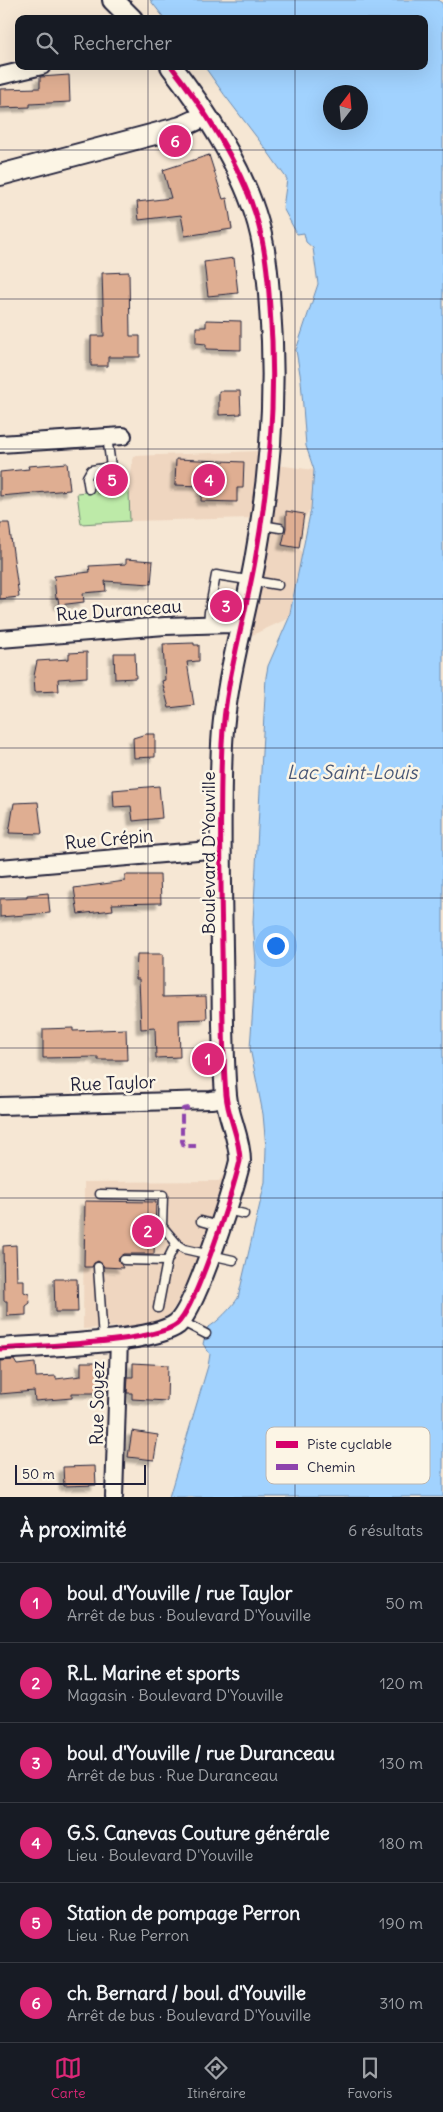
<!DOCTYPE html>
<html lang="fr">
<meta charset="utf-8">
<style>
body{margin:0;font-family:Delius,sans-serif;background:#20242c;color:#f1f3f6}
.compass{position:absolute;left:323px;top:85px;width:45px;height:45px;border-radius:50%;background:#171b24;box-shadow:0 5px 20px #0002;rotate:16deg}
.scale{position:absolute;left:15px;bottom:12px;width:131px;box-sizing:border-box;padding-left:5px;border:2px solid #22223b;border-top:0;font-size:14px;line-height:18px;white-space:nowrap;color:#22223b;-webkit-text-stroke:4px #fcf5e5;paint-order:stroke}
.you{position:absolute;left:275px;top:945px;width:18px;height:18px;margin:-12px;border:4px solid #fff;border-radius:50%;background:#1a73e8;box-shadow:0 0 0 8px #1a73e833}
.badge{display:grid;place-items:center;width:32px;height:32px;border-radius:50%;background:#db2777;color:#fff;font-size:16px;font-weight:700}
.pin{position:absolute;translate:-50% -50%;border:2px solid #fff;box-shadow:0 1px 5px #0006}
.list{margin:0;padding:0;list-style:none}
h2{display:flex;justify-content:space-between;align-items:center;height:65px;margin:0;padding:0 20px;font-size:21px}
h2 small{font-size:16px;font-weight:400;color:#9ea1a6}
.list li{display:grid;grid-template-columns:32px 1fr auto;gap:15px;align-items:center;box-sizing:border-box;height:80px;padding:0 20px;border-top:1px solid #363941}
.list b{display:block;font-size:19px;white-space:nowrap}
.list p{margin:0;font-size:16px;white-space:nowrap;color:#9ea1a6}
.list em{font-size:16px;font-style:normal;color:#9ea1a6}
.icon{flex:none;width:28px;height:28px;fill:none;stroke:currentColor;stroke-width:2;stroke-linecap:round;stroke-linejoin:round}
.map{position:relative;flex:none;width:443px;height:1497px;overflow:hidden}
.search{position:absolute;background:#171b24;box-shadow:0 5px 20px #0002;left:15px;right:15px;top:15px;height:55px;display:flex;align-items:center;gap:12px;box-sizing:border-box;padding:0 18px;border-radius:10px;color:#9ea1a6;font-size:19px}
.sheet{height:545px;background:#171b24}
nav{display:flex;justify-content:space-around;align-items:center;box-sizing:border-box;height:70px;border-top:1px solid #363941;background:#171b24;font-size:14px;color:#9ea1a6}
nav a{display:grid;justify-items:center;gap:2px}
nav .on{color:#db2777}
.map>svg:first-child{display:block}
.built{fill:#efd6c0}
.green{fill:#bdeaa8;stroke:#708672}
.water{fill:#a1d2fe;stroke:#6e8cb0;fill-rule:evenodd}
.building{fill:#dfae92;stroke:#22223b;filter:url(#shadow)}
.lines{fill:none;stroke-linecap:round;stroke-linejoin:round}
.service-casing{stroke:#22223b;stroke-width:11}
.minor-casing{stroke:#22223b;stroke-width:20}
.tertiary-casing{stroke:#22223b;stroke-width:24}
.service{stroke:#fcf5e5;stroke-width:8}
.minor{stroke:#fcf5e5;stroke-width:16}
.tertiary{stroke:#fcf5e5;stroke-width:20}
.quiet{stroke:#8e44ad;stroke-width:4;stroke-dasharray:8 4;stroke-linecap:butt}
.cycleway-casing{stroke:#fcf5e5;stroke-width:8}
.cycleway{stroke:#d6006c;stroke-width:5}
.grid{fill:none;stroke:#22223b;stroke-width:1;stroke-opacity:0.55}
.labels{text-anchor:middle;dominant-baseline:central;stroke-width:5;stroke-linejoin:round;paint-order:stroke}
.street-label{font-size:18px;fill:#22223b;stroke:#fcf5e5}
.water-label{font-size:19px;font-style:italic;fill:#485776;stroke:#fcf5e5}
.key{fill:#fcf5e5;stroke:#bbb6b2;stroke-width:1}
.key-label{font-size:14px;fill:#22223b}
</style>
<div class="map">
<svg width="443" height="1497" viewBox="0 0 443 1497">
<defs>
<filter id="shadow"><feDropShadow dx="-4.5" dy="4.5" stdDeviation="1" flood-color="#0004"/></filter>
</defs>
<rect width="100%" height="100%" fill="#f6e7d4"/>
<filter id="ink" filterUnits="userSpaceOnUse"><feTurbulence type="fractalNoise" baseFrequency=".02" numOctaves="2"/><feDisplacementMap in="SourceGraphic" scale="10" xChannelSelector="R" yChannelSelector="G"/><feConvolveMatrix kernelMatrix="1 2 1 2 8 2 1 2 1" color-interpolation-filters="sRGB"/></filter>
<g filter="url(#ink)">
<g class="built">
<polygon points="261,451 254,518 130,521 129,492 133,456"/>
<polygon points="277,465 314,470 311,509 303,520 299,548 302,553 289,618 248,637"/>
<polygon points="230,1166 200,1254 180,1298 169,1315 158,1322 144,1325 83,1329 84,1182 219,1181"/>
</g>
<polygon class="green" points="125,487 129,492 130,521 81,524 77,493"/>
<path class="water" d="M150,0H438L443,4V1497H169L208,1366L210,1354L203,1344L207,1328C217,1323 232,1307 238,1298L265,1182L266,1148L263,1114L250,1048L256,963L253,922L266,677L268,666L289,618L311,509L314,470L306,446L301,380L296,350L318,284L313,248L306,242L304,233L297,234L283,208L287,179C261,140 230,105 204,66H424V19H165ZM330,92H360V122H330Z"/>
<g class="building">
<polygon points="69,75 70,102 30,104 30,107 0,108 0,89 40,88 40,77"/>
<polygon points="209,155 223,199 227,198 232,229 185,236 181,215 139,220 137,202 171,198 163,170"/>
<polygon points="234,258 238,293 208,296 204,262"/>
<polygon points="129,272 130,336 140,336 140,357 108,357 108,366 91,366 91,336 104,336 102,273"/>
<polygon points="206,320 241,321 241,350 206,349 206,344 196,343 196,327 206,327"/>
<polygon points="219,391 240,391 241,414 219,415"/>
<polygon points="176,459 244,462 243,488 237,488 237,502 201,501 202,486 175,485"/>
<polygon points="67,463 70,490 0,496 0,472 29,469 28,466"/>
<polygon points="115,470 123,470 125,487 101,490 99,474"/>
<polygon points="286,511 304,514 299,548 282,545 286,528"/>
<polygon points="0,523 9,523 19,597 0,599"/>
<polygon points="126,559 153,561 151,584 105,581 106,591 83,593 84,602 59,605 58,598 56,599 54,576 90,572 89,566 126,564"/>
<polygon points="194,643 194,645 199,645 199,661 187,662 194,705 169,708 162,681 165,680 163,644"/>
<polygon points="87,652 87,677 58,679 59,691 35,692 34,676 37,661 69,659 69,653"/>
<polygon points="114,653 135,653 136,678 115,679"/>
<polygon points="146,734 155,734 155,757 134,758 133,738"/>
<polygon points="159,786 162,818 133,821 131,806 114,807 113,790"/>
<polygon points="38,802 42,834 9,833 14,803"/>
<polygon points="125,875 160,875 161,903 112,904 113,910 78,914 74,888 125,881"/>
<polygon points="48,893 50,913 0,917 0,899 27,898 27,895"/>
<polygon points="137,954 163,954 163,997 206,996 207,1019 179,1020 180,1057 156,1058 155,1028 141,1029 139,979 136,979"/>
<polygon points="73,1028 73,1031 126,1029 127,1060 98,1060 98,1057 43,1058 43,1029"/>
<polygon points="85,1201 156,1202 154,1254 124,1254 118,1259 123,1268 104,1267 102,1264 98,1261 94,1263 92,1267 84,1267"/>
<polygon points="16,1245 17,1280 24,1280 24,1292 29,1294 30,1303 26,1306 26,1315 7,1316 7,1301 4,1301 3,1246"/>
<polygon points="54,1279 77,1279 78,1312 55,1312"/>
<polygon points="14,1360 17,1365 35,1363 36,1377 56,1376 56,1379 81,1376 81,1362 100,1362 100,1376 108,1376 107,1393 72,1393 72,1398 35,1401 34,1391 0,1394 0,1361"/>
<polygon points="133,1363 168,1365 167,1401 132,1399 132,1393 127,1393 128,1377 133,1377"/>
<polygon points="132,1431 158,1435 154,1460 128,1457"/>
<polygon points="95,1466 96,1485 64,1486 63,1467"/>
</g>
<g class="lines">
<g class="service-casing">
<g id="service">
<polyline points="89,489 87,477 91,470 111,467 107,436"/>
<polyline points="262,525 280,528"/>
<polyline points="208,625 209,612 216,575 278,585"/>
<polyline points="100,1194 163,1195 162,1226 178,1245 184,1249 233,1260"/>
<polyline points="227,1210 244,1214"/>
<polyline points="201,1221 219,1226"/>
<polyline points="124,1260 167,1261 176,1243"/>
<polyline points="98,1267 103,1340"/>
<polyline points="158,1308 167,1261"/>
<polyline points="181,1321 206,1334"/>
</g>
</g>
<g class="minor-casing">
<g id="minor">
<polyline points="0,76 42,66"/>
<polyline points="0,444 123,436"/>
<polyline points="0,639 165,626 231,624 241,627"/>
<polyline points="0,868 221,849"/>
<polyline points="0,1106 211,1100 226,1098"/>
<polyline points="114,1497 119,1339"/>
</g>
</g>
<g class="tertiary-casing">
<g id="tertiary">
<polyline points="113,0 132,19"/>
<polyline points="0,175 181,127 205,116"/>
<path d="M0,1349C35,1346 153,1343 177,1324C196,1308 233,1190 240,1161C240,1137 228,1118 226,1095C222,1046 223,997 222,948C221,880 219,812 222,744C225,682 244,622 255,561C270,477 277,393 270,308C268,276 265,243 255,213C239,163 203,107 171,66"/>
</g>
</g>
<use href="#service" class="service"/>
<use href="#minor" class="minor"/>
<use href="#tertiary" class="tertiary"/>
<polyline class="quiet" points="189,1108 183,1109 182,1112 182,1141 184,1146 196,1146"/>
<g class="cycleway-casing">
<path id="cycleway" d="M0,1349C35,1346 153,1343 177,1324C196,1308 233,1190 240,1161C240,1137 228,1118 226,1095C222,1046 223,997 222,948C221,880 219,812 222,744C225,682 244,622 255,561C270,477 277,393 270,308C268,276 265,243 255,213C239,163 203,107 171,66"/>
</g>
<use href="#cycleway" class="cycleway"/>
</g>
</g>
<path class="grid" d="M148,0V19M295,0V19M148,66V1497M295,66V1497M0,150H443M0,299H443M0,449H443M0,599H443M0,748H443M0,898H443M0,1048H443M0,1198H443M0,1347H443"/>
<g class="labels">
<g class="street-label">
<text transform="translate(119 610) rotate(-4)">Rue Duranceau</text>
<text transform="translate(109 839) rotate(-5)">Rue Crépin</text>
<text transform="translate(208 853) rotate(-90)">Boulevard D'Youville</text>
<text transform="translate(113 1083) rotate(-2)">Rue Taylor</text>
<text transform="translate(97 1403) rotate(-89)">Rue Soyez</text>
</g>
<g class="water-label">
<text x="352" y="772">Lac Saint-Louis</text>
</g>
</g>
<rect x="266" y="1427" width="164" height="57" rx="8" class="key"/>
<rect x="276" y="1441" width="22" height="7" fill="#d6006c"/>
<rect x="276" y="1464" width="22" height="6" fill="#8e44ad"/>
<g class="key-label">
<text x="307" y="1449">Piste cyclable</text>
<text x="307" y="1472">Chemin</text>
</g>
</svg>
<svg class="compass" viewBox="-18 -18 36 36"><path d="M0-13l5 13h-10z" fill="#e53935"/><path d="M0 13l5-13h-10z" fill="#9ea1a6"/></svg>
<div class="scale">50 m</div>
<div class="you"></div>
<div class="pin badge" style="left:208px;top:1059px">1</div>
<div class="pin badge" style="left:148px;top:1231px">2</div>
<div class="pin badge" style="left:226px;top:606px">3</div>
<div class="pin badge" style="left:209px;top:480px">4</div>
<div class="pin badge" style="left:112px;top:480px">5</div>
<div class="pin badge" style="left:175px;top:141px">6</div>
<div class="search"><svg class="icon" aria-label="search" viewBox="0 0 24 24"><circle cx="10" cy="10" r="6"/><path d="M15 15l6 6"/></svg>Rechercher</div>
</div>
<section class="sheet">
<h2>À proximité<small>6 résultats</small></h2>
<ul class="list">
<li><span class="badge">1</span><div><b>boul. d'Youville / rue Taylor</b><p>Arrêt de bus · Boulevard D'Youville</p></div><em>50 m</em></li>
<li><span class="badge">2</span><div><b>R.L. Marine et sports</b><p>Magasin · Boulevard D'Youville</p></div><em>120 m</em></li>
<li><span class="badge">3</span><div><b>boul. d'Youville / rue Duranceau</b><p>Arrêt de bus · Rue Duranceau</p></div><em>130 m</em></li>
<li><span class="badge">4</span><div><b>G.S. Canevas Couture générale</b><p>Lieu · Boulevard D'Youville</p></div><em>180 m</em></li>
<li><span class="badge">5</span><div><b>Station de pompage Perron</b><p>Lieu · Rue Perron</p></div><em>190 m</em></li>
<li><span class="badge">6</span><div><b>ch. Bernard / boul. d'Youville</b><p>Arrêt de bus · Boulevard D'Youville</p></div><em>310 m</em></li>
</ul>
</section>
<nav>
<a class="on"><svg class="icon" aria-label="map" viewBox="0 0 24 24"><path d="M3 6l6-2 6 2 6-2v14l-6 2-6-2-6 2zM9 4v14M15 6v14"/></svg>Carte</a>
<a><svg class="icon" aria-label="directions" viewBox="0 0 24 24"><path d="M12 3l9 9-9 9-9-9zM9 14v-3h6M13 9l2 2-2 2"/></svg>Itinéraire</a>
<a><svg class="icon" aria-label="saved" viewBox="0 0 24 24"><path d="M7 4h10v16l-5-4-5 4z"/></svg>Favoris</a>
</nav>
